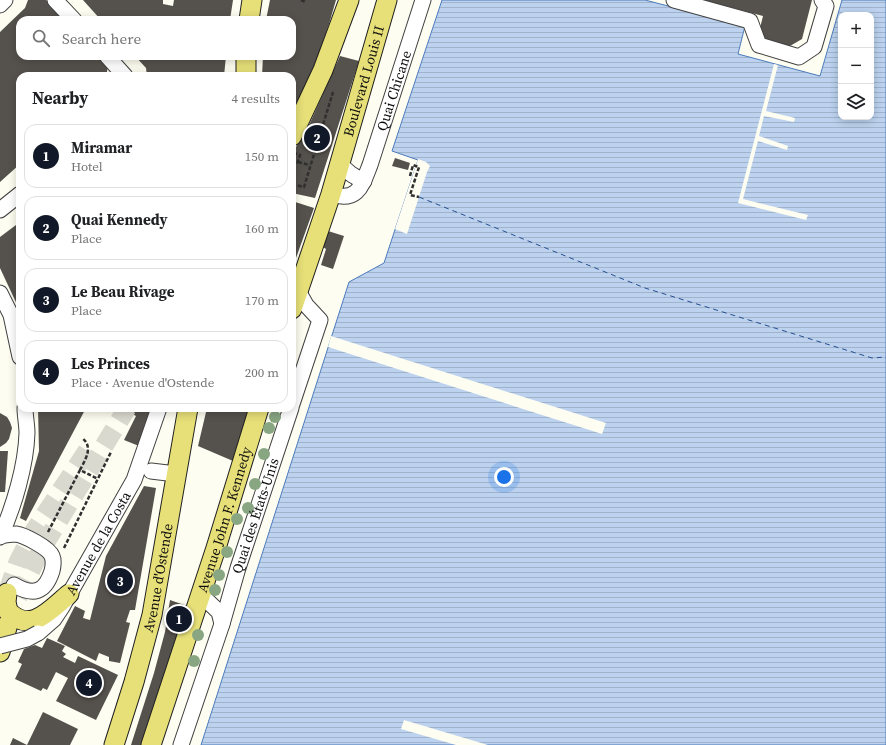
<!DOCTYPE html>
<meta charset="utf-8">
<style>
body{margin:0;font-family:"Source Serif 4",serif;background:#f6f6f6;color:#202124}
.controls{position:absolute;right:12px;top:12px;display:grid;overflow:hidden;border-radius:8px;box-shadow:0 2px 10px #0003}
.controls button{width:36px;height:36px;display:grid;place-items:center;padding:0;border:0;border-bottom:1px solid #e0e0e0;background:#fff;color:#202124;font:20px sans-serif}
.you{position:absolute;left:504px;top:477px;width:14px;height:14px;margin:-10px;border:3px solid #fff;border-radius:50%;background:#1a73e8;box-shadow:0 0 0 6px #1a73e833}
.badge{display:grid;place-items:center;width:26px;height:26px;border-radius:50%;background:#111827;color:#fff;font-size:13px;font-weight:700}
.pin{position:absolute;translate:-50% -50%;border:2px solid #fff;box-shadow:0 1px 4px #0006}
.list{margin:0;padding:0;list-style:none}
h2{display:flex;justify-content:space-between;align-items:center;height:52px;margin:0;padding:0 16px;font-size:17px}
h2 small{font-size:13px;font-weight:400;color:#757577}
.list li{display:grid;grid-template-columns:26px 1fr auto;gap:12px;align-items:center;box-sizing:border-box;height:64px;margin:0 8px 8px;padding:0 8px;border:1px solid #e0e0e0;border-radius:12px}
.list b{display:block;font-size:15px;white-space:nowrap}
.list p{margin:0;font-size:13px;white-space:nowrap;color:#757577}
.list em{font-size:13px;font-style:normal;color:#757577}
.icon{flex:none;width:22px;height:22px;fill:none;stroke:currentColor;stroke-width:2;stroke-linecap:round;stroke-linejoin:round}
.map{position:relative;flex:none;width:886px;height:745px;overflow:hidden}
.search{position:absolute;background:#fff;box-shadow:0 2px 10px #0003;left:16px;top:16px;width:280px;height:44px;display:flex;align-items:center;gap:10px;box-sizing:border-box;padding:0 14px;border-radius:12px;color:#757577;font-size:15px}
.panel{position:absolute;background:#fff;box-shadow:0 2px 10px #0003;left:16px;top:72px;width:280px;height:340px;border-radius:12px}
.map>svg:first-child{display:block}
.water{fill:url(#water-rules);stroke:#4c7bbc;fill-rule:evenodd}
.pier{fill:#fdfdf1}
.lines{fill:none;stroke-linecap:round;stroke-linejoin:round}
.ferry{stroke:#274f90;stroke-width:1;stroke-dasharray:5 4;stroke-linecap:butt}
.building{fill:#55514c}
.major-tunnel{stroke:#d9d9cf;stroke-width:19;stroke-dasharray:19 10;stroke-linecap:butt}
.minor-casing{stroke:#414141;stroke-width:17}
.major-casing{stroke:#1f1f1f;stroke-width:21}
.path{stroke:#303030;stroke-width:2.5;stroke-dasharray:4 2;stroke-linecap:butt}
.minor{stroke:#fff;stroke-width:15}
.major{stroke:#e7e078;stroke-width:19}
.minor-bridge-casing{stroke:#414141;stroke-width:17;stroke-linecap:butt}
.minor-bridge{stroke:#fff;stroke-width:15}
.tree{fill:#88a682}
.labels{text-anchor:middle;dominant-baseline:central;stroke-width:4;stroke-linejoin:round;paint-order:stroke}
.street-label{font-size:14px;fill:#0e0e0e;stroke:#fff}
</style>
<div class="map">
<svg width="886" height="745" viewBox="0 0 886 745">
<defs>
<pattern id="water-rules" width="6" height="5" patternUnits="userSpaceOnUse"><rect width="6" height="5" fill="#bcd2ee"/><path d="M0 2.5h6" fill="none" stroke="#a0b3cb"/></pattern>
</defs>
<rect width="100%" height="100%" fill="#fdfdf1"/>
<path class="water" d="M442,0H645L745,26L738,54L820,76L842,0H886V745H201L349,282L384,263L418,160L392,151ZM841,15H871V117H841Z"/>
<g class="pier">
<polygon points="774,64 778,65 766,111 795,118 794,122 764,116 759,136 788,146 787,150 758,141 743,199 808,215 806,220 738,203"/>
<polygon points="418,159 426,162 430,166 427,172 407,234 395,229"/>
<polygon points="331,336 606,423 602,434 328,347"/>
<polygon points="404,720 488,745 456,745 401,729"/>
</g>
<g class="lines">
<polyline class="ferry" points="419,197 645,288 872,358 886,357"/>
</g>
<g class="building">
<polygon points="28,0 46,0 65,20 20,20 20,56 101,56 108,63 107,72 112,76 20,76 20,164 0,182 0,32 25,8"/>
<polygon points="83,0 163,0 163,4 173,6 174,0 233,0 230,20 101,20"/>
<polygon points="270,0 336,0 329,24 318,56 292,117 292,76 262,76 263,56 292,56 292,20 266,20"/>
<polygon points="703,0 812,0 802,39 790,46 766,40 760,28 763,16"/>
<polygon points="135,56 226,56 224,76 214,74 211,76 147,76 146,68"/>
<polygon points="340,56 359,61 315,198 292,193 292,154 310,123"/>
<polygon points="395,158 410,163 408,170 392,166"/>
<polygon points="292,201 314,208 292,269"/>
<polygon points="20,222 20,311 0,268 0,237"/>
<polygon points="328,231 344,236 333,269 321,265 326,249 323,247"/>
<polygon points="38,408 86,408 26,521 20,518 39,451"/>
<polygon points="122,408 153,408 139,446 124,440 136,416"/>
<polygon points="207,408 249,408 233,461 198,446"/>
<polygon points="0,413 7,417 10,422 12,428 9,439 6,443 0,447"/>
<polygon points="0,451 8,451 5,492 0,492"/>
<polygon points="144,486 156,488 135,610 130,610 126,622 130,623 120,663 109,661 109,657 99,653 96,661 57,641 75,606 85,611 83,618 90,620 106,556"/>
<polygon points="170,600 187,606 165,679 141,745 131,745 154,673 165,632"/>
<polygon points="47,638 65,646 62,651 66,654 63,657 75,663 78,656 118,675 96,720 56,701 68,678 56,672 47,690 43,688 41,691 15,679 22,664 18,662 24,649 35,645 42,648"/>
<polygon points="43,712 78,729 70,745 10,745 13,738 27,745"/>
</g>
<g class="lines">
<g class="major-tunnel">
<polyline points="7,593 18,562 34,531 89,448"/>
<polyline points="8,624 16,601 41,550 127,408"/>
</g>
<g class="minor-casing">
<g id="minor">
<polyline points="55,0 74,20"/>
<polyline points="674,0 750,21 759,45 799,57 814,47 826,6 822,0"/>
<polyline points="0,5 5,0"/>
<polyline points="107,56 125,76"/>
<path d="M340,162C346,172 353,176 364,181"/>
<path id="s1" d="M331,194C358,203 362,185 370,165L423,0"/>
<polyline points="0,210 20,194"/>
<polyline points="0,293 11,315 20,357"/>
<polyline points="292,404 320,320 306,305 298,291"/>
<polyline points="151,471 176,474"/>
<path d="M0,536C5,535 11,534 16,534C24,535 49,548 52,556C54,561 53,567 52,571C45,593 33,596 14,585"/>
<path d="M0,537C14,507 26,465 27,433C27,425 25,416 25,408"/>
<polyline points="200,594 219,612 222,624"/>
<path id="s2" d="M38,633L54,619L62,607L134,480L159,408"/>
<path id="s3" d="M181,745L222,624L238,568L291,408"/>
</g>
</g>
<g class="major-casing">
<g id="major">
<polyline points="249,20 252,0"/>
<polyline points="246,76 246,56"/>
<polyline points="292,136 323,70 349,0"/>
<path id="s4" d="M292,309L331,194L387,0"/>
<path d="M7,593L6,602L8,611C30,635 51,609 69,594"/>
<polyline points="0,652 8,624"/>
<path id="s5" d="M114,745L134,682L152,615L188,408"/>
<path id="s6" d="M151,745L216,548L259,408"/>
</g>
</g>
<g class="path">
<polyline points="301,0 306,2"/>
<polyline points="292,162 297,164 300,155 294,153"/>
<polyline points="298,162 310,165"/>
<polyline points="410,176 413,165 419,167 410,195 419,197"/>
<polyline points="292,184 304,187 333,92"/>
<path d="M80,470C85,460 94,447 82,438"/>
<polyline points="48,532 80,470 98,479"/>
<polyline points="64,548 111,452"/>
</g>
<use href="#minor" class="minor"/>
<use href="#major" class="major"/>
<g class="minor-bridge-casing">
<polyline id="minor-bridge" points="0,646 27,639 38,633"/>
</g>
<use href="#minor-bridge" class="minor-bridge"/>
</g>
<g class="tree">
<circle cx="275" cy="417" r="6"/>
<circle cx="269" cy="428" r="6"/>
<circle cx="264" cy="454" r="6"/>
<circle cx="255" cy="484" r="6"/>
<circle cx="248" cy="508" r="6"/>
<circle cx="237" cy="519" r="6"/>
<circle cx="227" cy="552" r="6"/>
<circle cx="219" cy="575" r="6"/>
<circle cx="215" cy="590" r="6"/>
<circle cx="198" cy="635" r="6"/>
<circle cx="194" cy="661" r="6"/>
</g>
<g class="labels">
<g class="street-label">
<text stroke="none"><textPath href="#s4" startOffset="239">Boulevard Louis II</textPath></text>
<text stroke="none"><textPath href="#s1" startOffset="135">Quai Chicane</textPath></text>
<text stroke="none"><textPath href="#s3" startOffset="241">Quai des États-Unis</textPath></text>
<text stroke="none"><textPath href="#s6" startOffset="237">Avenue John F. Kennedy</textPath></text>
<text stroke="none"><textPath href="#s2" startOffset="109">Avenue de la Costa</textPath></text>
<text stroke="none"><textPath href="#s5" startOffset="173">Avenue d'Ostende</textPath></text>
</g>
</g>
</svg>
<div class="controls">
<button>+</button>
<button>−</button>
<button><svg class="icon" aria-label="layers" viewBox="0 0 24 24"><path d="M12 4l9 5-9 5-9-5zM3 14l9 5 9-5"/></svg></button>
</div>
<div class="you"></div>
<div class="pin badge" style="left:179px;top:619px">1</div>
<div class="pin badge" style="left:317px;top:138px">2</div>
<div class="pin badge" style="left:120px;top:581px">3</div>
<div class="pin badge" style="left:89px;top:683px">4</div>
<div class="search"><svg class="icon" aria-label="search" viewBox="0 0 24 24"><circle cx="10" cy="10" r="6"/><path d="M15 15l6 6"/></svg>Search here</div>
<section class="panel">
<h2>Nearby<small>4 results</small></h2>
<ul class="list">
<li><span class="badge">1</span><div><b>Miramar</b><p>Hotel</p></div><em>150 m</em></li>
<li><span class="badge">2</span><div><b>Quai Kennedy</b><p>Place</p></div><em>160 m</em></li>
<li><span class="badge">3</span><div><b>Le Beau Rivage</b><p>Place</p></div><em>170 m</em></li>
<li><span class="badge">4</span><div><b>Les Princes</b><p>Place · Avenue d'Ostende</p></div><em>200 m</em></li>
</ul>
</section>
</div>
